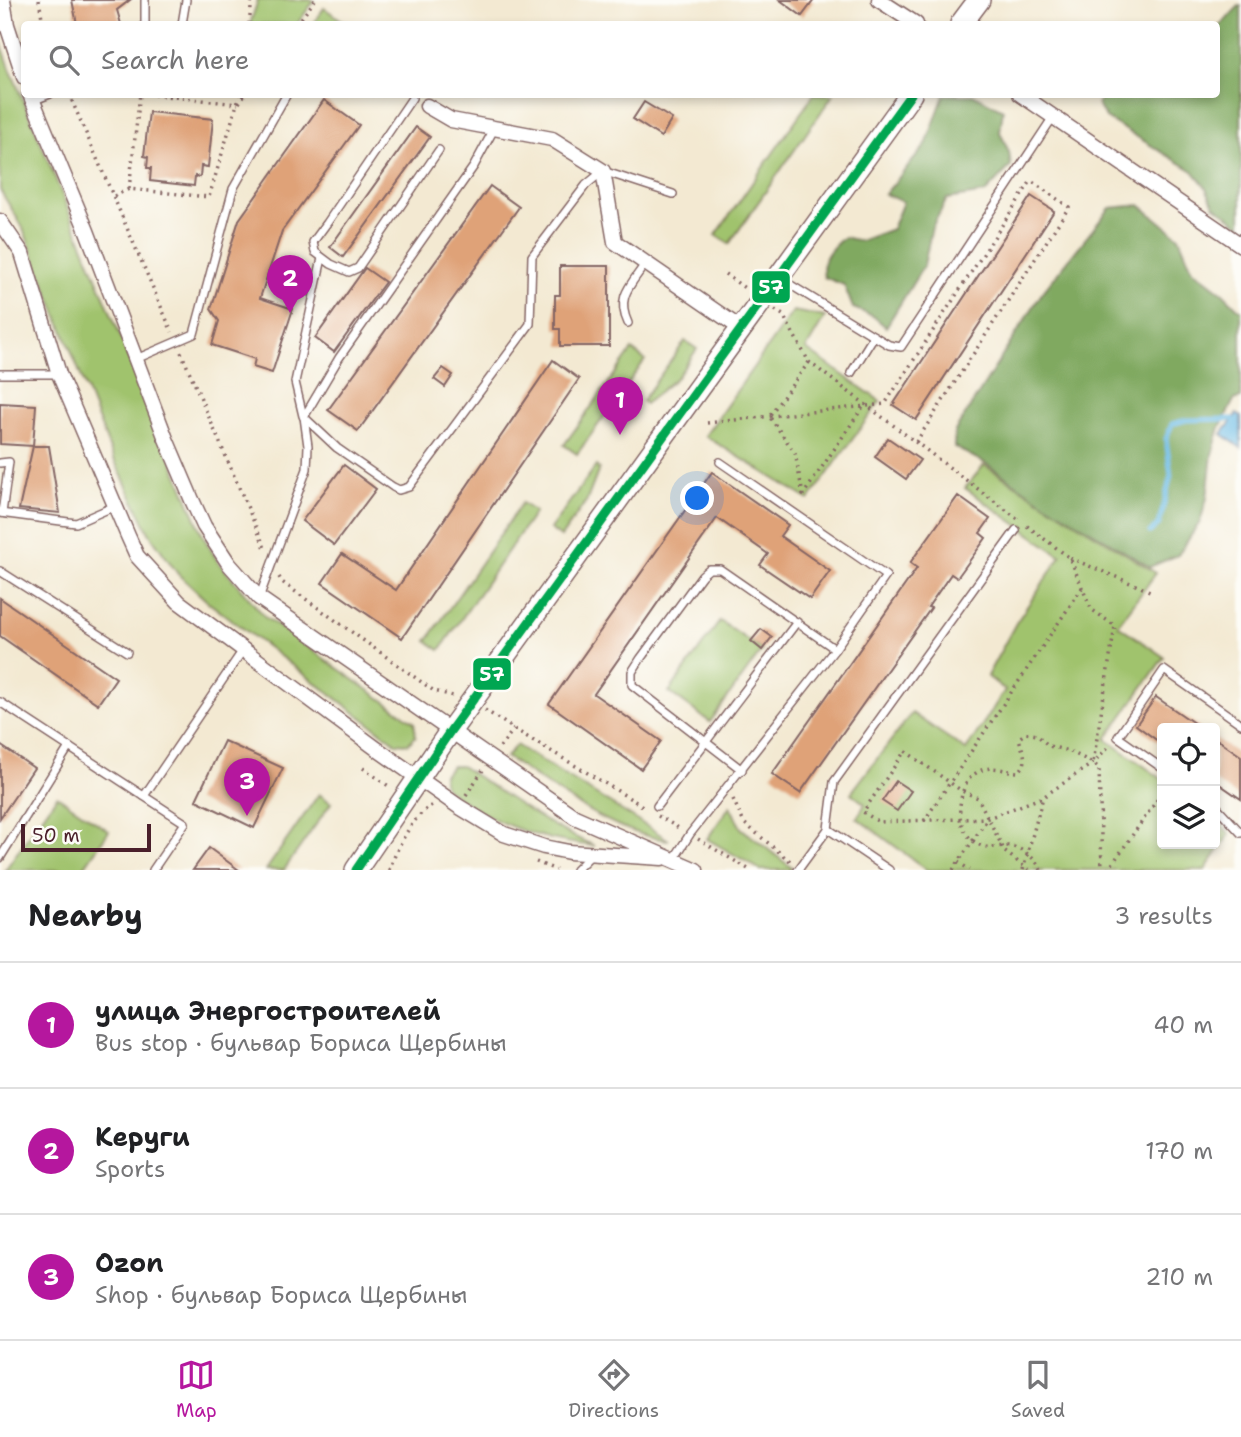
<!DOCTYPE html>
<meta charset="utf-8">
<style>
body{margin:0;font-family:"Shantell Sans",sans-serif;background:#f6f6f6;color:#202124}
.controls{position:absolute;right:21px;bottom:21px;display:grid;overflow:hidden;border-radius:7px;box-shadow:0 4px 10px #0003}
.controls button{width:63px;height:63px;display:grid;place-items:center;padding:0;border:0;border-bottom:2px solid #e0e0e0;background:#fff;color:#202124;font:35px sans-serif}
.scale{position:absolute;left:21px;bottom:18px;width:130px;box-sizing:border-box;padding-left:7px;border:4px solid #4a1f2b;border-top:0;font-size:19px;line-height:24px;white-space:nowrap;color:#4a1f2b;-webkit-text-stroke:5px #fdfcf7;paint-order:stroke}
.you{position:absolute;left:698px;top:499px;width:24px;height:24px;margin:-18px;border:5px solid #fff;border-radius:50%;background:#1a73e8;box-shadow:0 0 0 10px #1a73e833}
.badge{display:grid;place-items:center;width:46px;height:46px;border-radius:50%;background:#b5179e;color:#fff;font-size:23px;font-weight:700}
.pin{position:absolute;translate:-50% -58px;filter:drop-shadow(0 2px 4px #0008)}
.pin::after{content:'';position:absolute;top:37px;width:24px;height:21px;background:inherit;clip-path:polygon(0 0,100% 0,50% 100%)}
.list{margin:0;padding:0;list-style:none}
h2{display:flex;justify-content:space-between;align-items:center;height:91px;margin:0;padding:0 28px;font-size:30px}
h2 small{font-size:23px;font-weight:400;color:#757577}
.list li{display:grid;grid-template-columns:46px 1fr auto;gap:21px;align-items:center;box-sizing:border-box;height:126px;padding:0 28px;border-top:2px solid #e0e0e0}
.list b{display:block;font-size:26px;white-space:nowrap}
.list p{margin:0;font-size:23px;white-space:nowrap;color:#757577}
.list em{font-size:23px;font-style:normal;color:#757577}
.icon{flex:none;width:38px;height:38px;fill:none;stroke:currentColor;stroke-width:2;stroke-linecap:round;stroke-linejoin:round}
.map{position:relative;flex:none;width:1241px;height:870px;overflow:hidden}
.search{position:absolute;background:#fff;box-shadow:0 4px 10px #0003;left:21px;right:21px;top:21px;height:77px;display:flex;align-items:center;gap:18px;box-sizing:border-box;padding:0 24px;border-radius:7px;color:#757577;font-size:26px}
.sheet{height:469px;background:#fff}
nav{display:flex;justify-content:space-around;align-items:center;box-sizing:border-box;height:98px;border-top:2px solid #e0e0e0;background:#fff;font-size:19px;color:#757577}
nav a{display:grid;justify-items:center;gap:4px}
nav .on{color:#b5179e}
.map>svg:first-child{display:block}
.green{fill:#a0c36d;stroke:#75714c;stroke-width:2}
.forest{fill:#80a960;stroke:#656446;stroke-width:2}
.water{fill:#6bbce7;stroke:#5a6e89;stroke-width:2}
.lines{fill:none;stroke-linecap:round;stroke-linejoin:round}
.stream{stroke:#6bbce7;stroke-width:5}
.building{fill:#dfa278}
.lane-casing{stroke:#856665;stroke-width:10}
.street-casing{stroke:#856665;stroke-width:17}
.secondary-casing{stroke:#856665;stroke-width:24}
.path{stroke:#856665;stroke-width:3.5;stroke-dasharray:2 5;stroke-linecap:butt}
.lane{stroke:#fff;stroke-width:7}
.street{stroke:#fff;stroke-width:14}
.secondary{stroke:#fff;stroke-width:21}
.bus-1-casing{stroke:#fdfcf7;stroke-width:14}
.bus-1{stroke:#00a651;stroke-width:9}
.line-badge{stroke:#fdfcf7;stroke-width:2.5}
.badge-label{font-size:19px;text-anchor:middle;font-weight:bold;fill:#fff}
</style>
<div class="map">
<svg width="1241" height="870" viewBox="0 0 1241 870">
<rect width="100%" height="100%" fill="#fdfcf7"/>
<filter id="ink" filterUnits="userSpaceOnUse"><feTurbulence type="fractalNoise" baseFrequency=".0143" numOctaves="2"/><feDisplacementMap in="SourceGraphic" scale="14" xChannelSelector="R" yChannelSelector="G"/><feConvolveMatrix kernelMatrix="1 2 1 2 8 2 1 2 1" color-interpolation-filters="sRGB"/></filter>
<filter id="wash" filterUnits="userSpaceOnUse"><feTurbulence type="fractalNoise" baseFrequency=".00686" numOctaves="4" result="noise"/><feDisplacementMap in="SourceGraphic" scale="28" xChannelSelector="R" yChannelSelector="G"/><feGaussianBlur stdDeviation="1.57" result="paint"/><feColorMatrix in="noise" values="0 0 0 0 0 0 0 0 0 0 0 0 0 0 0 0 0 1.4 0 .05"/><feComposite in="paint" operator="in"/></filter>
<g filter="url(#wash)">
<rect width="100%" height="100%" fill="#f3e9d2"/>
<g class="green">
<polygon points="258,0 311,0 314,1 297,24 250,24"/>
<polygon points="324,8 346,23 346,24 313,24"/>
<polygon points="0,39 11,71 203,536 218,562 265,617 414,722 416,736 408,744 396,743 209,603 178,574 149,533 113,457 22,226 0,190"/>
<polygon points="814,94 833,95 729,244 716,235"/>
<polygon points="793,311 825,317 806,349 880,401 809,500 705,436"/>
<polygon points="685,341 697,349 677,377 645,404 642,401"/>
<polygon points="632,350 645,360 577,454 564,445"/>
<polygon points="984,465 1156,573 1118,625 1164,657 1106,739 1162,779 1162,844 1215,844 1215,817 1230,834 1205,870 927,870 857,818 865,804 851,793 912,713 966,750 1005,690 987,676 1016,623 1061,556 965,488"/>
<polygon points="596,466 599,469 587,500 561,537 550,529"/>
<polygon points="522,503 535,512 440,650 427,641"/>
<polygon points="720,621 762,650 710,722 669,692"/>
<path d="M516,745L669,840C613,834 552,788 506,757Z"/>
<path d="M452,766H461C506,795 546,826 595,846C540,841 489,823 446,788L443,782V775Z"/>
<polygon points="319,794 331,803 284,870 266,870"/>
<polygon points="57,796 109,831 82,870 5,870"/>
<polygon points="730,806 741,828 792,868 790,870 761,870 707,839"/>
</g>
<g class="forest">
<polygon points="1239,6 1241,6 1241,226 1214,205 1205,186 1193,171 1106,118 1097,104 1106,95 1216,94 1217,29"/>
<path d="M944,95H975L1003,110L1000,132L1009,152L1011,166L985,193L947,199L932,227L924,265L886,327L873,316L853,308L844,285L824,277C820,259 831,248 844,237L860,241L892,229L903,202L885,194L926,145Z"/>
<polygon points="1140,205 1179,237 1192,269 1223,293 1241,311 1241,398 1234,400 1220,427 1212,455 1207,498 1200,522 1178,555 1150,567 1041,501 985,463 954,447 955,431 1042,293 1110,208"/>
</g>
<polygon class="water" points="1237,414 1241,417 1241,448 1222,434"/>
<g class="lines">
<polyline class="stream" points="1150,532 1159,524 1171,475 1166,439 1172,424 1186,420 1233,419"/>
</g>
<g id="blocks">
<g class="building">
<polygon points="72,0 130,0 117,10 121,24 77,24"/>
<polygon points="780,0 814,0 802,16"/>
<polygon points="324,100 359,125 282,231 260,298 293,309 272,373 253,367 255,359 212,345 219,321 211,309 239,220"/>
<polygon points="644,102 672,119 661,137 633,119"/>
<polygon points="149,112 213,119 208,167 201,166 200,177 195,176 194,186 150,181 151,168 147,168 148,157 144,156"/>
<polygon points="416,127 430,137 343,257 330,247"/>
<polygon points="490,186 519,207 358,431 328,410"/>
<polygon points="1031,196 1054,211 916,420 893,405"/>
<polygon points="560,266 609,266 609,346 560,346 560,329 555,329 555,295 560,295"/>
<polygon points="365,268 385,282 334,352 315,338"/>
<polygon points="553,360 579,379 402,638 322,583 342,554 396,590"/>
<polygon points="443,368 453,375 445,387 434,379"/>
<polygon points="0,403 36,405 33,446 0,444"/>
<polygon points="888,438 920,460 906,479 875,457"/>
<polygon points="33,446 49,446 60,513 19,509"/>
<polygon points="344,465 376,489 334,545 302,521"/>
<polygon points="712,472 788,525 780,536 830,571 810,599 760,565 768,554 717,518 594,694 661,741 641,769 549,704"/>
<polygon points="958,496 990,519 980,533 986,538 957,578 951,574 928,607 931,608 800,793 772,774 917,568 910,563"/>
<polygon points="0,598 116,678 98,704 0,636"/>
<polygon points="761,629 772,637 762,650 751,641"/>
<polygon points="1156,697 1201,728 1162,728 1162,744 1136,725"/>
<polygon points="1215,738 1241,756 1241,799 1215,781"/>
<polygon points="224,741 283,768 254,828 196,800"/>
<polygon points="0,745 34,768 0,818"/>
<polygon points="896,781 911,791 897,811 882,801"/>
<polygon points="209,848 239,870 193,870"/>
</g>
</g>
</g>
<g filter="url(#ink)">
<use href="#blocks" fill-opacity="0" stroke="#856665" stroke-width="2"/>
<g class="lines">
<g class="lane-casing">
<g id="lane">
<polyline points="145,24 145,0"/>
<polyline points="182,24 186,0"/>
<polyline points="412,98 327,223 313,242 315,252 331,264 349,272 358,268 439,150"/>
<polyline points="32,101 50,94"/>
<polyline points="781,279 874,336"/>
<path d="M628,323C616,297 630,286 645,264"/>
<polyline points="136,359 194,334 233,189 287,94"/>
<polyline points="851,373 874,336 889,345 901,347 1053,117"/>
<polyline points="0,374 59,374"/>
<polyline points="303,416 295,382 322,258"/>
<polyline points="304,417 339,358 474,166 494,129"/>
<polyline points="0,463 9,462 2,513"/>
<polyline points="0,513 76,523 115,506"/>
<polyline points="0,571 127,652"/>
<polyline points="259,598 307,469 308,446 304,417 337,448 393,487 399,490 409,487 530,324 532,256 586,185 603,171 673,194"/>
<polyline points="0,702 185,823 153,870"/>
<polyline points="1162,768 1118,737 1164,670 1241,724"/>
<polyline points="742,770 632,685 632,672 641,658 702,575 709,569 720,569 835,649"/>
<polyline points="144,796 243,650"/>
<polyline points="1215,805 1241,833"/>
<polyline points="657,806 797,622"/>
<polyline points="828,829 889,870"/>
<polyline points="0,858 69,747"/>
<polyline points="674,859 690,834 835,649 886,576 720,462"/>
<polyline points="576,870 591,855"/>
<polyline points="798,870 828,829 834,782 1016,530"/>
</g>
</g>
<g class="street-casing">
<g id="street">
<polyline points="3,0 7,25 24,77"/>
<polyline points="879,0 916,24"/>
<polyline points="30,94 87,231 166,439 192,500 204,526 229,564 259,598 575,817 696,870"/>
<polyline points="1020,94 1241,245"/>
<polyline points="427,106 451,120 552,139 603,171 615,242 740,328"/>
<polyline points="0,221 22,253 59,374 128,536 137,556 179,602 377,749 458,806 504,834 544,847 569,852 662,858"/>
</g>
</g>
<g class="secondary-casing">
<g id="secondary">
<polyline points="961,24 979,0"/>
<polyline points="356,870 451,730 911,94"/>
</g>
</g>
<g class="path">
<polyline points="39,0 43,24"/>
<polyline points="249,24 252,0"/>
<polyline points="297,24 315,0"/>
<polyline points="69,94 172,332"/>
<polyline points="147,94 238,104"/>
<polyline points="239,103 245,94"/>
<polyline points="129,189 140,94"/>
<polyline points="114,196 129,189 209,197 240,94"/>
<polyline points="725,274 746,289"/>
<polyline points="775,310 783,315 809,362 1018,519"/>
<polyline points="181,352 265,548"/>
<polyline points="809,362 769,416 795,453 803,495 865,404"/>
<polyline points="707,423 885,404 1031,181 1069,207 916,442"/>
<polyline points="1027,526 1070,558 1091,609 1115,626 1093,763 1099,768 1102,870"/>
<polyline points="1070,558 1150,591"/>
<polyline points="279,577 282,582 434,691 453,696"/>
<polyline points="485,710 514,729 646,808"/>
<polyline points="500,747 514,729"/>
<polyline points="363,768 390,787"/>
<polyline points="466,795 483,770"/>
<polyline points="733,799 744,823 790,861"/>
<polyline points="658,816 682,830"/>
<polyline points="924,821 1082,588"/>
<polyline points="698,839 750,870"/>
<polyline points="536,862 556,870"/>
<polyline points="958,862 970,870"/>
<path d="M389,870C398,847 410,819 432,805"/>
<polyline points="953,870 988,818"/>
<polyline points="1023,870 1043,797"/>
<polyline points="1029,870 1005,852 978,798 962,791 905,751 863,812 879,822 988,818 1043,797 1093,763 1111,744"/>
<path d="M1041,870C1036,858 1021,847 1008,846C1000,846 993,848 986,847C967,843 958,823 960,806C961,796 964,783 972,776C989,762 1001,771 1018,772C1031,762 1022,752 1019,738L1026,733L1037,735L1049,746L1069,751L1093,763"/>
<polyline points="1108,870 1162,793"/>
</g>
<use href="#lane" class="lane"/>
<use href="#street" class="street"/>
<use href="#secondary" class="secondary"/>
<g class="bus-1-casing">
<polyline id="bus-1" points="356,870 451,730 911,94"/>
</g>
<use href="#bus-1" class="bus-1"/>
</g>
</g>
<g class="line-badge">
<rect x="751" y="270" width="40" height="34" rx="7" fill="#00a651"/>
<rect x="472" y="657" width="40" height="34" rx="7" fill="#00a651"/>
</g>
<g class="badge-label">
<text x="771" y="294">57</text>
<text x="492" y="681">57</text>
</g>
</svg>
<div class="controls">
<button><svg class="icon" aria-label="locate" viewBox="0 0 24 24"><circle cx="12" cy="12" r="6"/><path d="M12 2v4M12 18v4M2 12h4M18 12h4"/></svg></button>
<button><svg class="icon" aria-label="layers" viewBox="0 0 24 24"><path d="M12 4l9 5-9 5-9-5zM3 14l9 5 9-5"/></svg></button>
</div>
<div class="scale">50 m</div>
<div class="you"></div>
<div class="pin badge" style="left:620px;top:435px">1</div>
<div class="pin badge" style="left:290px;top:313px">2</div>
<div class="pin badge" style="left:247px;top:816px">3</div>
<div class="search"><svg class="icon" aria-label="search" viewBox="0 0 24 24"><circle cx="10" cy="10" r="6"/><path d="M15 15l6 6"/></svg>Search here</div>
</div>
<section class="sheet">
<h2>Nearby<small>3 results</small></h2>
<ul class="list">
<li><span class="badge">1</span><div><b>улица Энергостроителей</b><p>Bus stop · бульвар Бориса Щербины</p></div><em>40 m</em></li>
<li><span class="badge">2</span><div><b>Керуги</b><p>Sports</p></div><em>170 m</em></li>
<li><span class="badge">3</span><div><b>Ozon</b><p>Shop · бульвар Бориса Щербины</p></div><em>210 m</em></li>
</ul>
</section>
<nav>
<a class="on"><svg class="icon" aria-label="map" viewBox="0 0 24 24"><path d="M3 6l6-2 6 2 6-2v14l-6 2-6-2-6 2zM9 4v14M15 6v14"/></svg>Map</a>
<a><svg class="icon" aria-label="directions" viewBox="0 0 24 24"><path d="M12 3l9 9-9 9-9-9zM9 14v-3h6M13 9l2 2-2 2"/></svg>Directions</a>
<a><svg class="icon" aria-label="saved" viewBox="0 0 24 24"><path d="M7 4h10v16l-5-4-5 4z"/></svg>Saved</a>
</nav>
